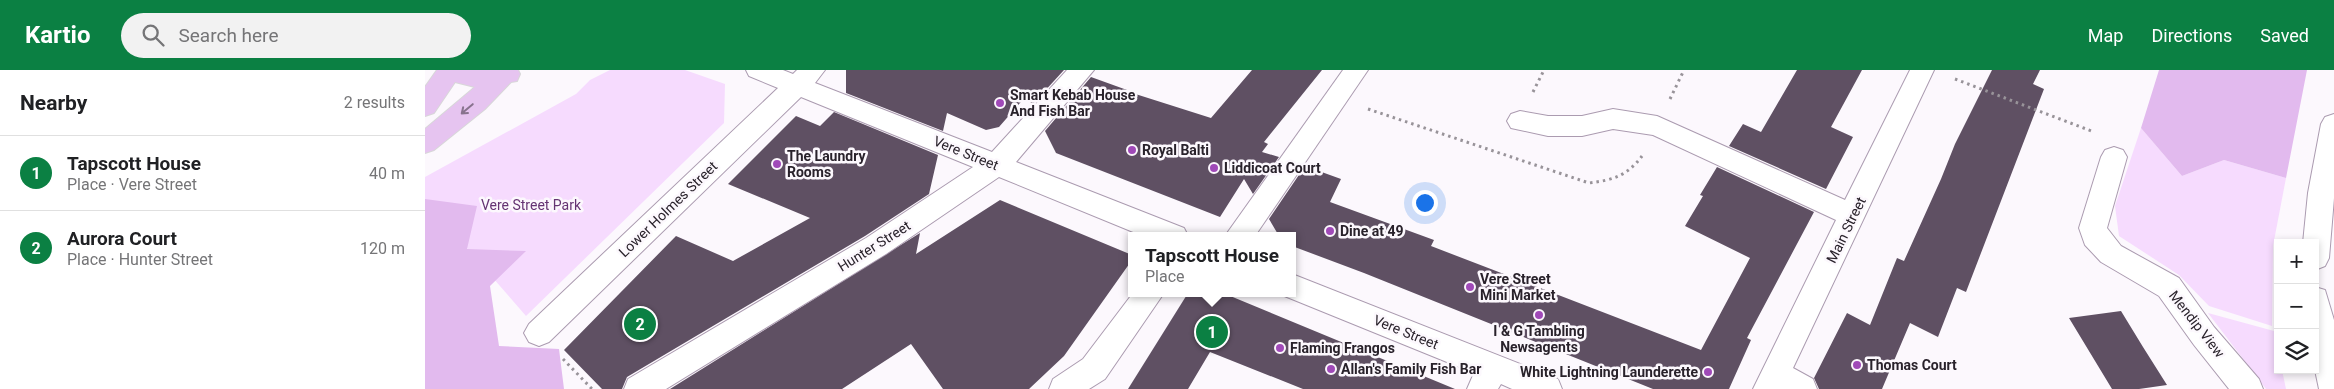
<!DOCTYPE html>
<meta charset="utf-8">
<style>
body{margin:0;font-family:Roboto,sans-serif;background:#f2f2f2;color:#202124}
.controls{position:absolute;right:15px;bottom:15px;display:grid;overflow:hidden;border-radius:0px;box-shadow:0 2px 8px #0003}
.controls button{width:45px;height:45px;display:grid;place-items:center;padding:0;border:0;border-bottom:1px solid #e0e0e0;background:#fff;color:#202124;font:25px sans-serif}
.you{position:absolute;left:999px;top:132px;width:18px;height:18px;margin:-12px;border:4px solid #fff;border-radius:50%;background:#1a73e8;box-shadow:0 0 0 8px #1a73e833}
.badge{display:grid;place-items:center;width:32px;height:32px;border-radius:50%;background:#0b8043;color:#fff;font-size:16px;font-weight:700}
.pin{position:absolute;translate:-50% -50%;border:2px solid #fff;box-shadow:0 1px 5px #0006}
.popup{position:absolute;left:703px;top:162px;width:168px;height:65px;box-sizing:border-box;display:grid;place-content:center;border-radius:0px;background:#fff;filter:drop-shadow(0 1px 4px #0005);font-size:16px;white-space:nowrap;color:#757577}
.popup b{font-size:19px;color:#202124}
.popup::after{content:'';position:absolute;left:50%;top:100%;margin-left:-10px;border:10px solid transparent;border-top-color:#fff}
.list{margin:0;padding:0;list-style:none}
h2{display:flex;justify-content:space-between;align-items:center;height:65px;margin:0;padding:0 20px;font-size:21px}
h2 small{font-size:16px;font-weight:400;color:#757577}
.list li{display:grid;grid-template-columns:32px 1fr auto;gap:15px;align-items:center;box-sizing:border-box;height:75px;padding:0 20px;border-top:1px solid #e0e0e0}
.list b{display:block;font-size:19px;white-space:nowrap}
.list p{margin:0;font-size:16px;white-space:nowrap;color:#757577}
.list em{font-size:16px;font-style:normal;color:#757577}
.icon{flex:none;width:28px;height:28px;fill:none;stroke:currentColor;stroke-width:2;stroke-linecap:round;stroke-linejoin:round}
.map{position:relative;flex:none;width:1909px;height:319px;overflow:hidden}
header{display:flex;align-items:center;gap:30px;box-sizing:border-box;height:70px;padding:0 25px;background:#0b8043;color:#fff}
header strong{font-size:24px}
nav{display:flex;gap:28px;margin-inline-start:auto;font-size:18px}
.search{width:350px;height:45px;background:#f2f2f2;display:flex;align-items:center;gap:12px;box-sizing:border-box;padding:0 18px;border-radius:28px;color:#757577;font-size:19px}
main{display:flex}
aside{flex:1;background:#fff}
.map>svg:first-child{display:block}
.green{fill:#f6dbfe}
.forest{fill:#e2baee}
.building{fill:#5f5063}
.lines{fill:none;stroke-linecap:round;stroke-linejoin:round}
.minor-casing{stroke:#ab9bb0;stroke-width:2}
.major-casing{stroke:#d8d7d9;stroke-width:2}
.path{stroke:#989399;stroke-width:3;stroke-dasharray:2.5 4;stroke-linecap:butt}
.minor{fill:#fff;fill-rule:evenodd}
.major{fill:#e6c4f0;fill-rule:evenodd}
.oneway{stroke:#88738e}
.poi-dot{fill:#a04ab8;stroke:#fcf8fd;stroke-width:2}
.labels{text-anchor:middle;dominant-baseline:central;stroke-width:5;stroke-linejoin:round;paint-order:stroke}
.poi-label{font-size:14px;font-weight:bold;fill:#29222b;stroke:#fcf8fd;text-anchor:start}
.street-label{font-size:14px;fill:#29222b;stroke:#fcf8fd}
.park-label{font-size:14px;fill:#653473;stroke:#fcf8fd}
</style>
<header>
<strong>Kartio</strong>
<div class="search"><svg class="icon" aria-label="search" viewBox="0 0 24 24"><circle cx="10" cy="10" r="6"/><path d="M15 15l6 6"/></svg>Search here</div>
<nav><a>Map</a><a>Directions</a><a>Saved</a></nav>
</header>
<main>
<aside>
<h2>Nearby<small>2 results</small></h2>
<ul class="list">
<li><span class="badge">1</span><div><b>Tapscott House</b><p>Place · Vere Street</p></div><em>40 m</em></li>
<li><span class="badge">2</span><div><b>Aurora Court</b><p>Place · Hunter Street</p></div><em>120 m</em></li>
</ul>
</aside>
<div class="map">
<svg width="1909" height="319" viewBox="0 0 1909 319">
<rect width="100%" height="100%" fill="#fcf8fd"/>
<g class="green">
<polygon points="185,0 260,0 300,14 299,53 101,246 0,130 0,107 151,24 165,10"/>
<polygon points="1716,58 1757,106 1799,90 1861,108 1848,176 1847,256 1784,236 1754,205 1694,166 1690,136"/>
<polygon points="1783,243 1849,261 1853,281 1853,300 1857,300 1861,319 1841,319"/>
</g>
<g class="forest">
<polygon points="1734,0 1882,0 1861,108 1799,90 1757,106 1716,58"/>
<polygon points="0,129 52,136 42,179 101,181 65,216 74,276 134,279 139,319 0,319"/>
</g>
<g class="building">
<polygon points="421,0 639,0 607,35 602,25 574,57 561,60 522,43 518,61 421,23"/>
<polygon points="827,0 897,0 839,72 843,74 837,82 854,87 828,124 819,109 795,147 631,83 620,61 666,7 702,20 701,21 786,48"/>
<polygon points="1372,0 1437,0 1406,57 1428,67 1401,119 1304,76 1318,54 1336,62"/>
<polygon points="1567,0 1615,0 1608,14 1619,19 1541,222 1532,218 1513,267 1485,253 1457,319 1394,319 1389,308 1422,243 1445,255 1472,188 1479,191 1516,109 1530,74"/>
<polygon points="409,42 513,85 504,124 440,166 202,307 197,319 177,319 139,280 251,166 308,191 385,148 303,114 371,46 395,56"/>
<polygon points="880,96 916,109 905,132 1009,170 1006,176 1276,280 1325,188 1260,156 1278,126 1275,125 1292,97 1389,142 1322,268 1326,270 1304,319 1228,319 939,203 867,176 867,166 854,166 844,149"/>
<polygon points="575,130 707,185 707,190 639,286 604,319 518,319 486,274 417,319 245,319 495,163 491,184"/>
<polygon points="763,223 798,223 1030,319 878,319 785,282 763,319 703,319"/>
<polygon points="1696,241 1718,277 1742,315 1714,319 1687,319 1644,248"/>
</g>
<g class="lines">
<g class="minor-casing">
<g id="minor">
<polygon points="321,0 358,0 368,4 372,0 400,0 390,13 567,82 642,0 669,0 591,92 759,158 763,166 718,166 574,107 461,184 241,319 199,319 203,309 441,168 548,97 376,27 124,272 114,276 104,272 99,263 104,254 353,18 324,6"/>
<polygon points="918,0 943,0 830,166 800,166"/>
<polygon points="1485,0 1509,0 1368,298 1388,309 1392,319 1328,319 1411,150 1228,65 1188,59 1157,66 1123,66 1086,58 1082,51 1086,44 1095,41 1123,46 1157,46 1188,39 1232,46 1420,130"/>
<polygon points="1909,44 1909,128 1904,188 1900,196 1890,200 1890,173 1878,173 1883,123 1896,54 1900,47"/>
<polygon points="1689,77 1698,80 1702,87 1682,158 1696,176 1754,208 1789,257 1834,309 1838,319 1804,319 1769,275 1734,226 1676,192 1660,175 1654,158 1676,87 1680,80"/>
<polygon points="867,204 1133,309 1137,319 1087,319 1076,314 1073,319 1042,319 1049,303 857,225 867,223"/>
<polygon points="1890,217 1900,220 1909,250 1909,319 1894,319 1890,300"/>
<polygon points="708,223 739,223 680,309 664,319 624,319 628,309 658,289"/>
</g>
</g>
<g class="major-casing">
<polygon id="major" points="12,0 93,0 95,4 92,11 86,12 60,39 9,80 0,83 0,59 50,17 30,12 9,43 0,46 0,17"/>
</g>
<g class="path">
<polyline points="1530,9 1669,62"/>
<polyline points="1108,22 1119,0"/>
<polyline points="1245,29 1259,0"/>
<path d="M943,39L1164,113C1188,110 1202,106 1217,86"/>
<polyline points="138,289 167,319"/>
</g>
<use href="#minor" class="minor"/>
<use href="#major" class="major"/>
</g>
<defs><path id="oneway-shaft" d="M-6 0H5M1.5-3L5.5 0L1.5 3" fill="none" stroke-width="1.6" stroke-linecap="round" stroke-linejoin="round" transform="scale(1.25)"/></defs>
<use class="oneway" href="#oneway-shaft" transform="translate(42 39) rotate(140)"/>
<g class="poi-dot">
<circle cx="575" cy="33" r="5"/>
<circle cx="707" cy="80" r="5"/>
<circle cx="352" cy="94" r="5"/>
<circle cx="789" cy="98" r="5"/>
<circle cx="905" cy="161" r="5"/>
<circle cx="1045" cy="217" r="5"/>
<circle cx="1114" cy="245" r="5"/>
<circle cx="855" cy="278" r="5"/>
<circle cx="1432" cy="295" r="5"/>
<circle cx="906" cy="299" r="5"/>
<circle cx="1283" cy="302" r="5"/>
</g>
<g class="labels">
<g class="poi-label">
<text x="585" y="25">Smart Kebab House<tspan x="585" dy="16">And Fish Bar</tspan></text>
<text x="717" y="80">Royal Balti</text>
<text x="362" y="86">The Laundry<tspan x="362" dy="16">Rooms</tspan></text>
<text x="799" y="98">Liddicoat Court</text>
<text x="915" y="161">Dine at 49</text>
<text x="1055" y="209">Vere Street<tspan x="1055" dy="16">Mini Market</tspan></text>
<text x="1114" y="261" text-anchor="middle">I &amp; G Tambling<tspan x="1114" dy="16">Newsagents</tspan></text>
<text x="865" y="278">Flaming Frangos</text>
<text x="1442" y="295">Thomas Court</text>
<text x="916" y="299">Allan's Family Fish Bar</text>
<text x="1273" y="302" text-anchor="end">White Lightning Launderette</text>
</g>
<g class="street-label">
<text transform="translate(541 83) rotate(22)">Vere Street</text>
<text transform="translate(243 139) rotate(-44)">Lower Holmes Street</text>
<text transform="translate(1421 160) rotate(-64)">Main Street</text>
<text transform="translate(449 176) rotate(-32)">Hunter Street</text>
<text transform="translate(1772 254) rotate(52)">Mendip View</text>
<text transform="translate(981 262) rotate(22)">Vere Street</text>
</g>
<g class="park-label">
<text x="106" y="135">Vere Street Park</text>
</g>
</g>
</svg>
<div class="controls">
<button>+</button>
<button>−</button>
<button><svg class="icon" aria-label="layers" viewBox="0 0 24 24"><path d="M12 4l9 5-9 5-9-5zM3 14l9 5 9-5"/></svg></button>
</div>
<div class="you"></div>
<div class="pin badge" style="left:787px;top:262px">1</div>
<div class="popup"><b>Tapscott House</b>Place</div>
<div class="pin badge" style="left:215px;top:254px">2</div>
</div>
</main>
